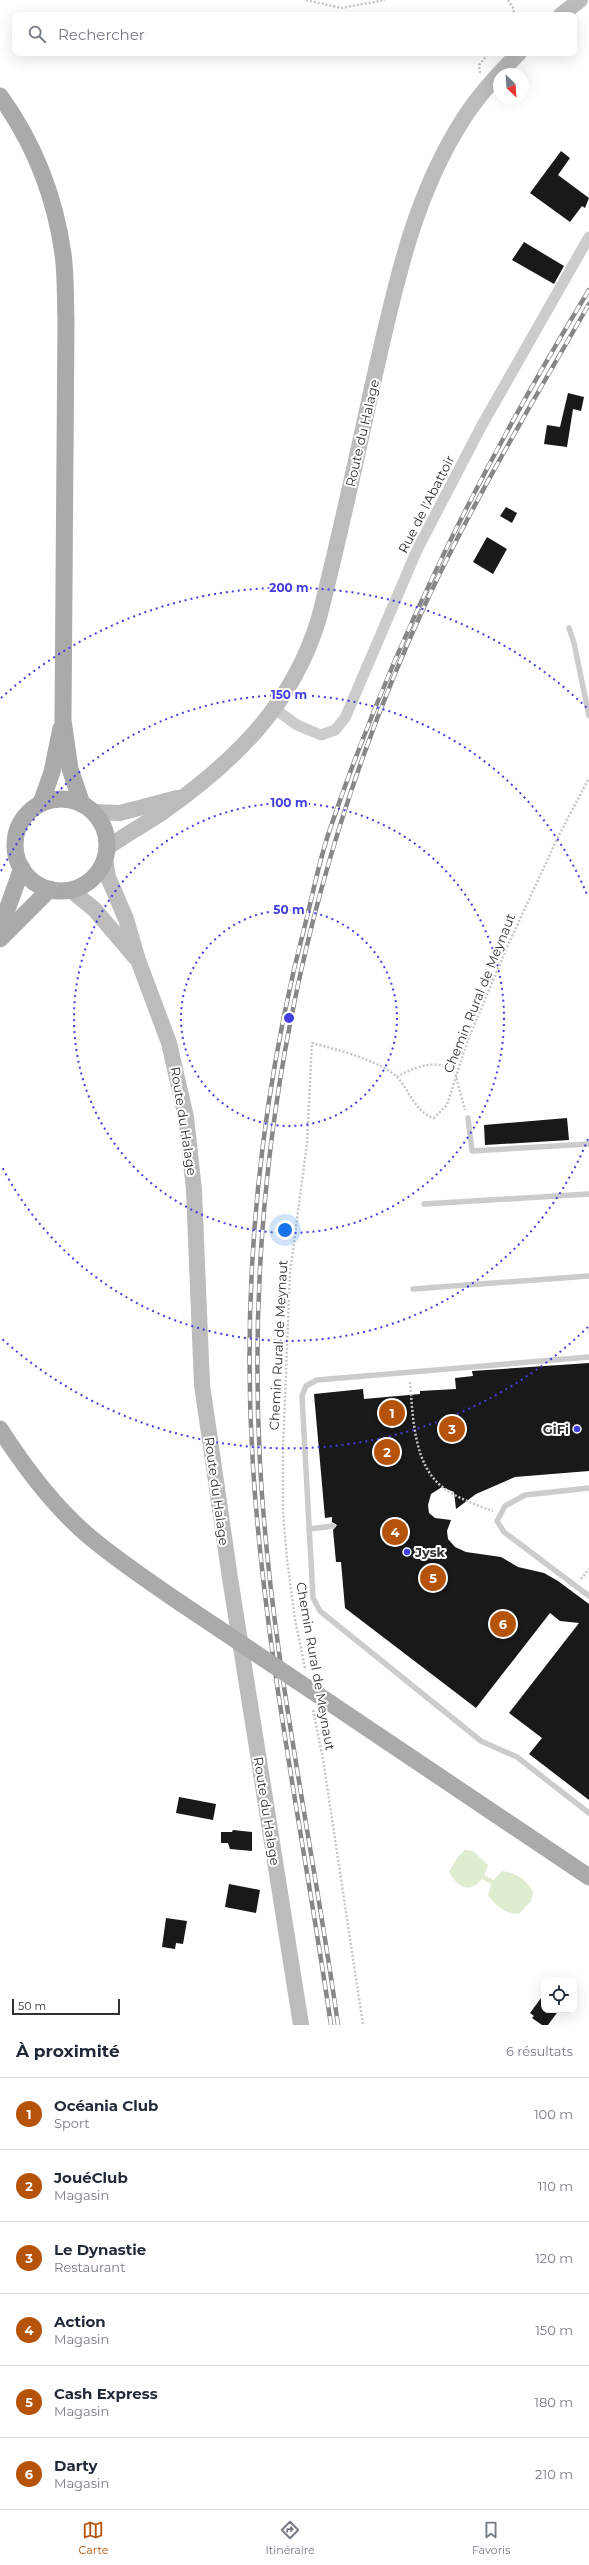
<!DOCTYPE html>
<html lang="fr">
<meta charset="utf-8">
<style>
body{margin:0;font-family:Montserrat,sans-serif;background:#f2f2f3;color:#1f2937}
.controls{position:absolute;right:12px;bottom:12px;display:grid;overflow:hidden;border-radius:8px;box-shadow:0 4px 16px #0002}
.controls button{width:36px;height:36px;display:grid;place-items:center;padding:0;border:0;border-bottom:1px solid #e0e1e3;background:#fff;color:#1f2937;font:20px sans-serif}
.compass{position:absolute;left:493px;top:68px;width:36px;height:36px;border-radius:50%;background:#fff;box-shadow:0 4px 16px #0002;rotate:155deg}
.scale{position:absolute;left:12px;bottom:10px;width:108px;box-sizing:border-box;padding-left:4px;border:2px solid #323232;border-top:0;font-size:11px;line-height:14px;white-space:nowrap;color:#323232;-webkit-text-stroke:3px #fff;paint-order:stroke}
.you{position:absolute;left:285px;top:1230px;width:14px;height:14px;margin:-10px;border:3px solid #fff;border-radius:50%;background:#1a73e8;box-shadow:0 0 0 6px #1a73e833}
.badge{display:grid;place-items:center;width:26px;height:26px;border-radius:50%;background:#b45309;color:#fff;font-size:13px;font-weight:700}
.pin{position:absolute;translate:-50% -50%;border:2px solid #fff;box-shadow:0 1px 4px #0006}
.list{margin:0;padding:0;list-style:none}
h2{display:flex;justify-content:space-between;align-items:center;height:52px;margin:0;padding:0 16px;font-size:17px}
h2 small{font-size:13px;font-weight:400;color:#747a83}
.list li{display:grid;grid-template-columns:26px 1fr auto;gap:12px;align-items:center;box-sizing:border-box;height:72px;padding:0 16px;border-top:1px solid #e0e1e3}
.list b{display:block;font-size:15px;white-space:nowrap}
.list p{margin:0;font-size:13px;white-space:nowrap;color:#747a83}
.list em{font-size:13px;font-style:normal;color:#747a83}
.icon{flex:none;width:22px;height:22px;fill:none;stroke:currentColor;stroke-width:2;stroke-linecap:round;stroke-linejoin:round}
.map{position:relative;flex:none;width:589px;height:2025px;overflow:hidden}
.search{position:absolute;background:#fff;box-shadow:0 4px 16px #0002;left:12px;right:12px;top:12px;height:44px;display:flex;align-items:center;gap:10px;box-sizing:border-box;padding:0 14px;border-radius:8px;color:#747a83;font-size:15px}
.sheet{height:484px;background:#fff}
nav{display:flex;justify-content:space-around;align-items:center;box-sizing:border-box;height:56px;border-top:1px solid #e0e1e3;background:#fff;font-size:11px;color:#747a83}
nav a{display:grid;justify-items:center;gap:2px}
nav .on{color:#b45309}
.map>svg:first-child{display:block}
.water{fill:#deeccf}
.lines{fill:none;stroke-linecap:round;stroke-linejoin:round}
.stream{stroke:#deeccf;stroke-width:4.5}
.building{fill:#191919}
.path{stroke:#c6c6c6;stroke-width:2.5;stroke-dasharray:2 2;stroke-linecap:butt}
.service{stroke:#ccc;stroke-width:5.5}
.minor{stroke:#ccc;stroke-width:11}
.secondary{stroke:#bcbcbc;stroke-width:16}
.primary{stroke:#aaa;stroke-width:17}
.rail-casing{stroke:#878787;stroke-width:4.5}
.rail{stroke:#fff;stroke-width:3;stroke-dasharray:9;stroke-linecap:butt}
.primary-bridge{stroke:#aaa;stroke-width:17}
.ring{fill:none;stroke:#433ede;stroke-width:2;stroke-dasharray:2 4}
.poi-dot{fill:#433ede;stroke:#fff;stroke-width:1.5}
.labels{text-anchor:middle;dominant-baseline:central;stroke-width:4;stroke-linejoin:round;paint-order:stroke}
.street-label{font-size:13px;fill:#323232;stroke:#fff}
.poi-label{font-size:13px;font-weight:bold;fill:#323232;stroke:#fff;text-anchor:end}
.centre{fill:#433ede;stroke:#fff;stroke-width:2}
.ring-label{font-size:12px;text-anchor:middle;font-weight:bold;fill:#433ede;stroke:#fff;stroke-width:4;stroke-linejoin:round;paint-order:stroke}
</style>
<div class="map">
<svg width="589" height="2025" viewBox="0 0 589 2025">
<rect width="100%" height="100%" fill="#fff"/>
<g class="water">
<path d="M465,1850L473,1851L488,1865C480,1890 463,1897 449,1872L457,1858Z"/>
<path d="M502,1871C516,1873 526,1879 533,1892L531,1901L519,1914C505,1914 496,1906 488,1895L492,1882Z"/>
</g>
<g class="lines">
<polyline class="stream" points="483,1877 492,1882"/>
</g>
<g class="building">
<polygon points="561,151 570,158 558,175 589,198 585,208 582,206 570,222 530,193"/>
<polygon points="524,242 564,266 554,284 512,260"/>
<polygon points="568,393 584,397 581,411 573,409 567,447 544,444 547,425 560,427"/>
<polygon points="506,507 517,513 512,523 500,516"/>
<polygon points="487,537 507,549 493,574 473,562"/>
<polygon points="567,1118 569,1140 485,1145 484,1125"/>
<polygon points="589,1363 589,1471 515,1477 476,1494 456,1509 454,1492 442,1487 431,1494 428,1505 429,1513 435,1518 451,1520 447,1531 448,1539 455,1547 466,1552 501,1557 518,1567 544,1573 558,1581 589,1604 589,1800 529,1754 542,1738 509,1713 579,1623 560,1621 550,1613 476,1708 345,1608 341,1562 336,1562 333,1530 337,1525 332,1522 332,1517 325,1518 314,1394 363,1389 364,1399 420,1394 420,1391 456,1389 455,1378 473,1376 472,1371"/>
<polygon points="179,1797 216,1804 213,1820 176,1813"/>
<polygon points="233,1830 252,1832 252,1851 230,1849 228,1843 221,1843 221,1832 232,1832"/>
<polygon points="229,1884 260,1890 256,1913 225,1907"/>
<polygon points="166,1918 187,1921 183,1944 176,1943 175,1949 162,1947"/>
<polygon points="544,1994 544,2010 559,2010 548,2025 542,2025 532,2018 534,2016 530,2013"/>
</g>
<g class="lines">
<g class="path">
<polyline points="306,0 341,8 385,0"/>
<polyline points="508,0 514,9 513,15"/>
<polyline points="480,73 479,65 489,53"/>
<path d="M397,1077C413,1067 440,1057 455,1073L465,1110"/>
<path d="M410,1382C413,1415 413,1461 440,1485C454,1497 476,1505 493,1511"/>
<polyline points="581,1579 589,1569"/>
<path d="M305,1668L295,1619L287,1559L283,1513V1447L290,1273L307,1143L312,1043C335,1049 382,1061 398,1078C410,1092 415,1112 434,1118L447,1105L467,1042L508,945L557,839L589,778"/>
<polyline points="313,1710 323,1759 363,2025"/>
</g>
<g class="service">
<polyline points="569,628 574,643 589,716"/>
<polyline points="468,1118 472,1151 589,1144"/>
<polyline points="424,1204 589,1194"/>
<polyline points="413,1289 589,1276"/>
<polyline points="589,1357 317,1380 306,1386 302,1396 313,1598 320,1611 481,1741 517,1757 589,1813"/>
<polyline points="589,1488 525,1495 505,1506 497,1521 504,1532 589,1596"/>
<polyline points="309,1529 333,1526"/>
</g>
<polyline class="minor" points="275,709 297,725 321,735 335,730 345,718 417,550 482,425 589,237"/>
<g class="secondary">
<polyline points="561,15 580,0"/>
<polyline points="94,812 120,813 177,798"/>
<path d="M107,848C125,835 145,824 163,812C235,761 293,705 319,618C339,540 356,461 373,383C394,292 412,198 464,118C479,94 499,73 519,53"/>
<polyline points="105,859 108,877 126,919 138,960 169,1043 186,1117 194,1190 202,1385 230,1578 301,2025"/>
<polyline points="71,890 95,910 135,957"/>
</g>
<g class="primary">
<path d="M0,96C34,143 55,197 63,254C66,275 65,297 66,318L63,720L70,769L82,804"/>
<circle cx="61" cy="845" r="46"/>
<polyline points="41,803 52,772 61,728"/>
<polyline points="0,929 22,868"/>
<polyline points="0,939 50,889"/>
<path d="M0,1429C25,1468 55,1508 91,1538C120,1562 151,1583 182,1604"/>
<polyline points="330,1703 589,1877"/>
</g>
<g class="rail-casing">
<g id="rail">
<path d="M331,2025C304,1839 265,1654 253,1467C241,1283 260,1095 307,917C314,888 320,858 330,829C395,638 484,462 589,290"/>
<path d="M338,2025C312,1838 270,1652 260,1463C244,1163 302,869 429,596C476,496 534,400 589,304"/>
</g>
</g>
<use href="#rail" class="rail"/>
<polyline class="primary-bridge" points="182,1604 330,1703"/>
</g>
<g class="ring">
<circle cx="289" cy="1018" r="108"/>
<circle cx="289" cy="1018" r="215"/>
<path d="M588 1139A323 323 0 0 1 1 1165M1 871A323 323 0 0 1 588 897"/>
<path d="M588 1327A430 430 0 0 1 1 1338M1 698A430 430 0 0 1 588 709"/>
</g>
<g class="poi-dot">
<circle cx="577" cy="1429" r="4"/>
<circle cx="407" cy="1552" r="4"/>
</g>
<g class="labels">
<g class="street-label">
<text transform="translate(362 433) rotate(-77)">Route du Halage</text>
<text transform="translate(426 504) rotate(-63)">Rue de l'Abattoir</text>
<text transform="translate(479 993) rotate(-68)">Chemin Rural de Meynaut</text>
<text transform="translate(184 1121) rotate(81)">Route du Halage</text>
<text transform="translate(278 1345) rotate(-87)">Chemin Rural de Meynaut</text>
<text transform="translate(217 1491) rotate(82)">Route du Halage</text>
<text transform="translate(316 1666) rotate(80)">Chemin Rural de Meynaut</text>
<text transform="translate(267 1811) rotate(81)">Route du Halage</text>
</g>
<g class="poi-label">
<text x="569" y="1429">GiFi</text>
<text x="415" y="1552" text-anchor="start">Jysk</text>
</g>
</g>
<circle cx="289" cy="1018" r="6" class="centre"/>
<g class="ring-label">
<text x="289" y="592">200 m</text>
<text x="289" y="699">150 m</text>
<text x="289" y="807">100 m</text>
<text x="289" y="914">50 m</text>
</g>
</svg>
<div class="controls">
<button><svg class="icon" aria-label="locate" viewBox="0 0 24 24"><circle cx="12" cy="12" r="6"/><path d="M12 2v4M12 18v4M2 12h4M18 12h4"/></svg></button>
</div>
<svg class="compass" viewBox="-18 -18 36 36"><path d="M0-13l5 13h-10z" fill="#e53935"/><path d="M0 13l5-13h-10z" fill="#747a83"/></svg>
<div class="scale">50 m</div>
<div class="you"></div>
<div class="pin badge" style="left:392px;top:1413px">1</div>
<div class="pin badge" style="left:387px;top:1452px">2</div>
<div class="pin badge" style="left:452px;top:1429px">3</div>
<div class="pin badge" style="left:395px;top:1532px">4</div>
<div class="pin badge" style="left:433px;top:1578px">5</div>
<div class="pin badge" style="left:503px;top:1624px">6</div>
<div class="search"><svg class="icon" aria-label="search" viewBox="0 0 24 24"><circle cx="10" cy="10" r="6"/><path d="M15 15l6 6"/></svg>Rechercher</div>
</div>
<section class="sheet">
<h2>À proximité<small>6 résultats</small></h2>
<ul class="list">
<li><span class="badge">1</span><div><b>Océania Club</b><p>Sport</p></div><em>100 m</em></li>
<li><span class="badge">2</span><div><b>JouéClub</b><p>Magasin</p></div><em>110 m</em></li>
<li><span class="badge">3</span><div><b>Le Dynastie</b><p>Restaurant</p></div><em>120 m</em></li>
<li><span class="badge">4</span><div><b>Action</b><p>Magasin</p></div><em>150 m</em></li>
<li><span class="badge">5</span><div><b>Cash Express</b><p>Magasin</p></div><em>180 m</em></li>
<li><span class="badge">6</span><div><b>Darty</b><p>Magasin</p></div><em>210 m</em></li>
</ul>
</section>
<nav>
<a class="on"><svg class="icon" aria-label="map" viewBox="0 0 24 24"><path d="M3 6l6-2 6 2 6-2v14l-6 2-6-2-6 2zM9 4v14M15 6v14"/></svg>Carte</a>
<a><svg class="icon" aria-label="directions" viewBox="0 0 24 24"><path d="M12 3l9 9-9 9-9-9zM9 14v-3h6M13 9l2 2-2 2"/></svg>Itinéraire</a>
<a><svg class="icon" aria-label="saved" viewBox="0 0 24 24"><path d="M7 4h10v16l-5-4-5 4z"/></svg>Favoris</a>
</nav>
